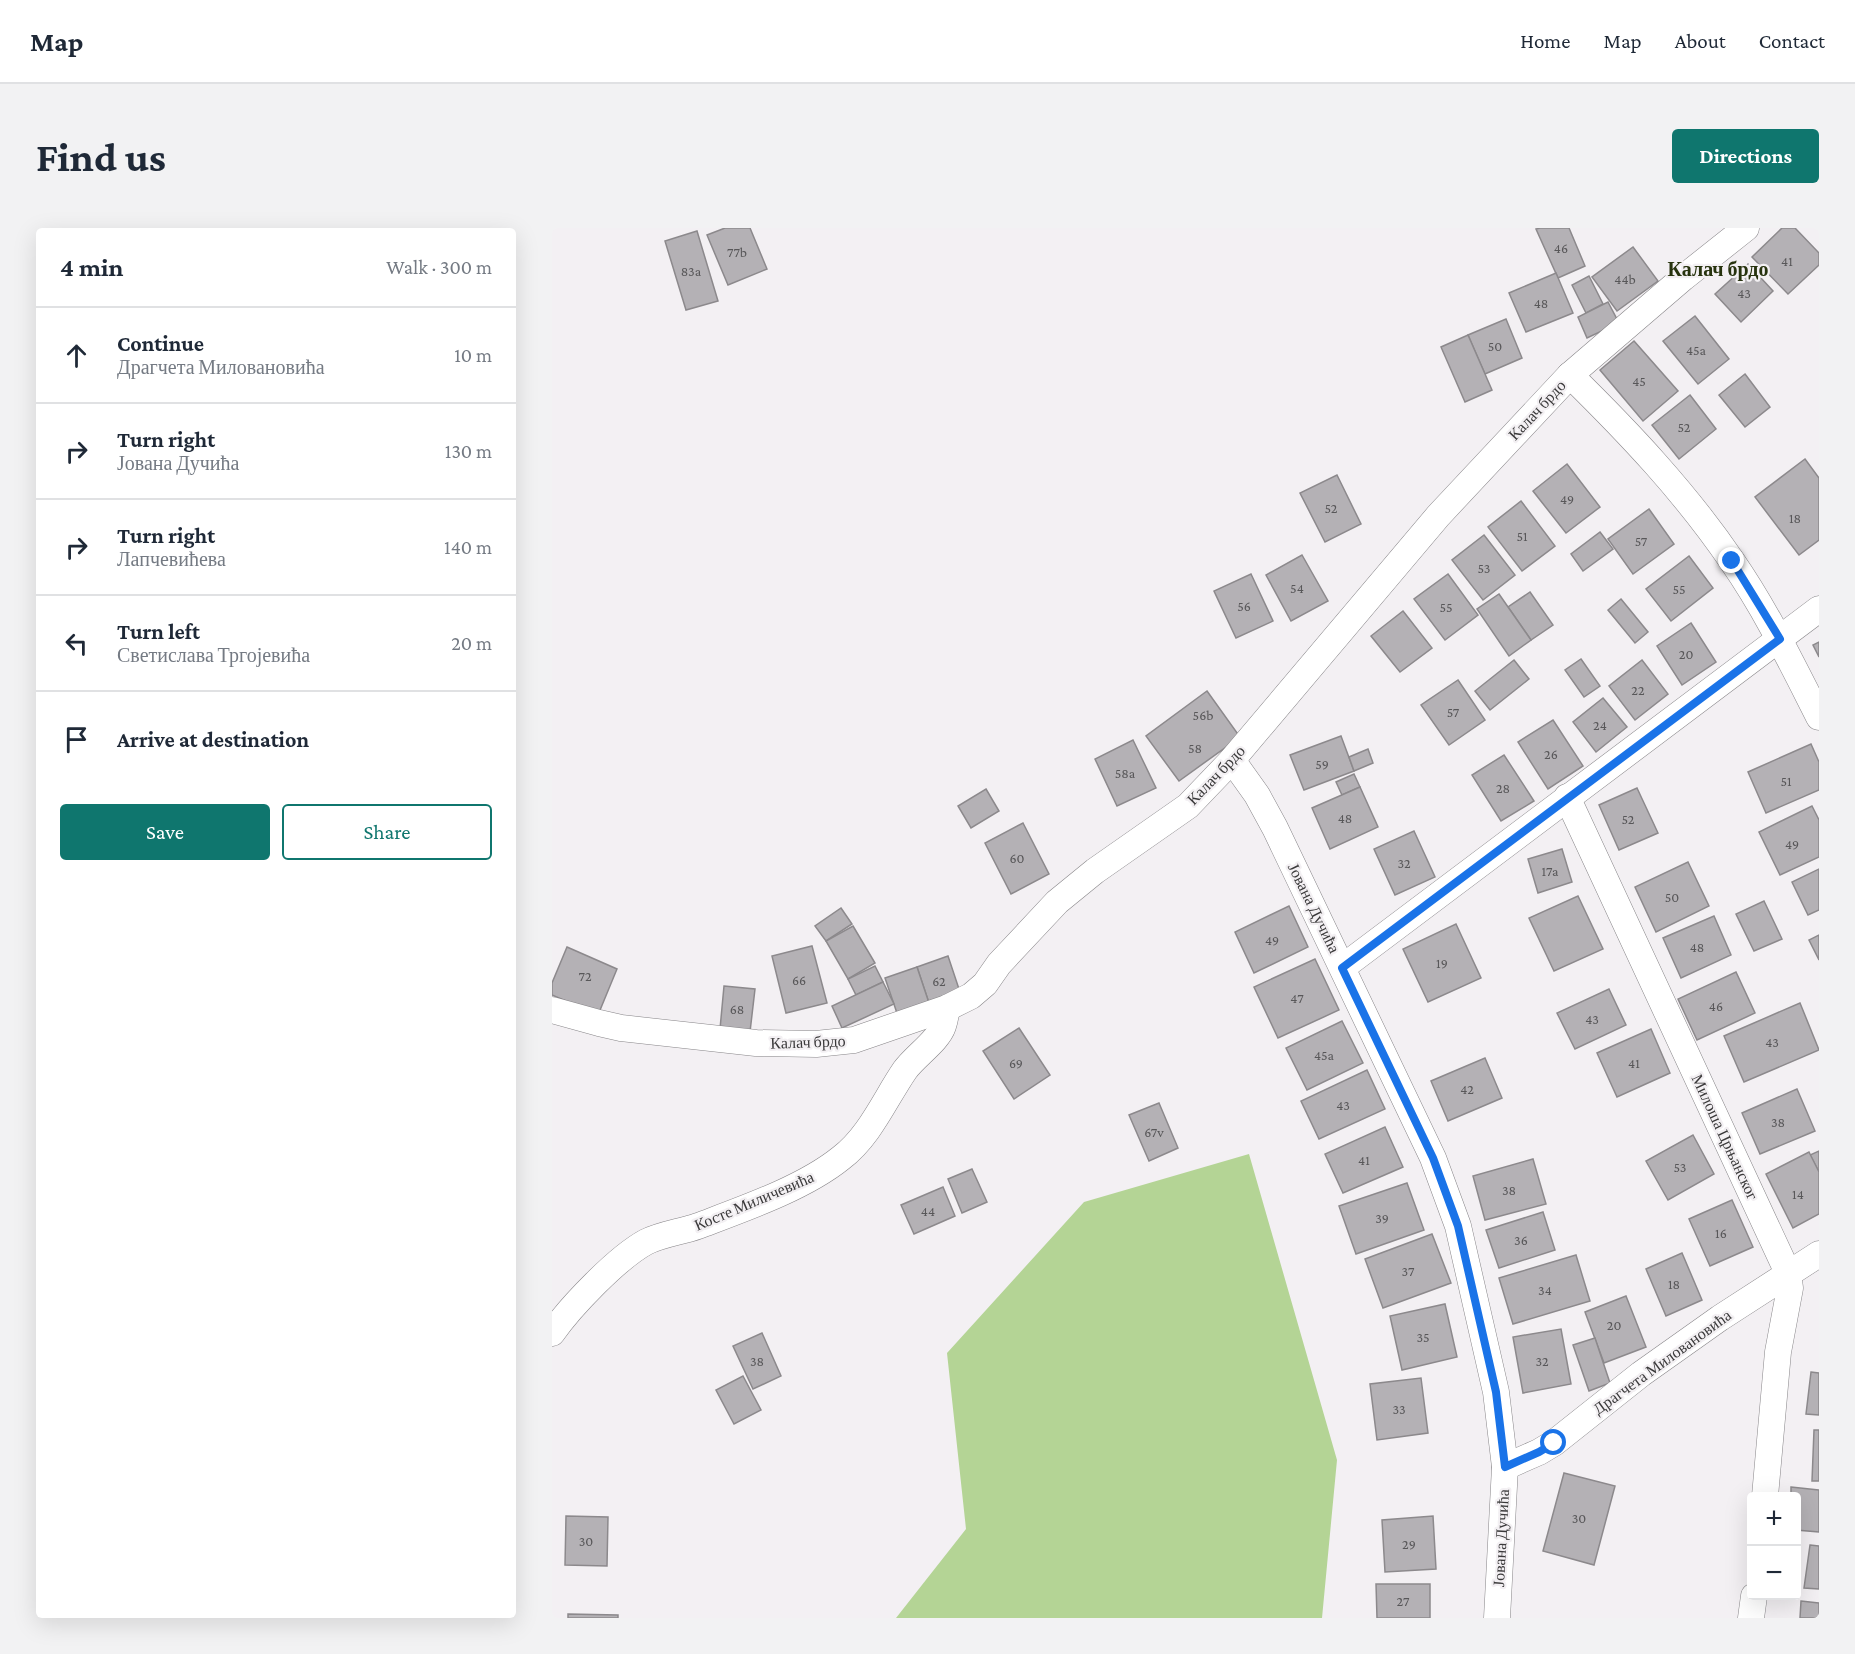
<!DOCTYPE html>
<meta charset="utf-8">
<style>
body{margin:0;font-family:"Crimson Pro",serif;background:#f2f2f3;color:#1f2937}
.controls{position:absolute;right:18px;bottom:18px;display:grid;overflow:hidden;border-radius:6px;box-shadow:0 6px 24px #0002}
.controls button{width:54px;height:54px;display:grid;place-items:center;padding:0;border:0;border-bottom:2px solid #e0e1e3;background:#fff;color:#1f2937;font:30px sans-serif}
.stop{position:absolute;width:18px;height:18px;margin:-14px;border:4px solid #1a73e8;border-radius:50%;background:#fff}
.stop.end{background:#1a73e8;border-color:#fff;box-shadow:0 2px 6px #0008}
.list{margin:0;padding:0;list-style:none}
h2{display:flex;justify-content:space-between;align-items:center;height:78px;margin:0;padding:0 24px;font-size:26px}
h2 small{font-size:20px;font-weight:400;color:#747a83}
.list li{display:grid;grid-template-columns:39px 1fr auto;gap:18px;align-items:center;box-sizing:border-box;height:96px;padding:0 24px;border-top:2px solid #e0e1e3}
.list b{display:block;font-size:22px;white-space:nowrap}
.list p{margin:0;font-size:20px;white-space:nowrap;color:#747a83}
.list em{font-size:20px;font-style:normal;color:#747a83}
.actions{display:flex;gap:12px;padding:18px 24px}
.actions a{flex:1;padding:14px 0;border:2px solid #0f766e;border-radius:6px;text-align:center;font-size:21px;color:#0f766e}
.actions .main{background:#0f766e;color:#fff}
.icon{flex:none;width:33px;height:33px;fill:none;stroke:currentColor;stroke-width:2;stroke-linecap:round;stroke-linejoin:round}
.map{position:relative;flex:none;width:1267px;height:1390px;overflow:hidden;border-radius:6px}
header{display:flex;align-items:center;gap:36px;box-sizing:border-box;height:84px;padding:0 30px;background:#fff;border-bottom:2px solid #e0e1e3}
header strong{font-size:28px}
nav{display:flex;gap:33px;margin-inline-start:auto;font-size:21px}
.intro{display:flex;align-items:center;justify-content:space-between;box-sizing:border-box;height:144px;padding:0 36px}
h1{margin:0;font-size:42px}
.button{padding:15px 27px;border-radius:6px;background:#0f766e;color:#fff;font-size:21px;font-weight:700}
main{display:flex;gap:36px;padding:0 36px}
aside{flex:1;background:#fff;border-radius:6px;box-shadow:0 6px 24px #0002}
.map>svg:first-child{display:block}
.green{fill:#b4d495}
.building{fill:#b4b1b5;stroke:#8c898c;stroke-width:1.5}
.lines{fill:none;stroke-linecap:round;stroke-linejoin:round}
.street-casing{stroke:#878588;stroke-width:27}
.street{stroke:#fff;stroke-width:26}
.route{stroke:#1a73e8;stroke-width:8}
.labels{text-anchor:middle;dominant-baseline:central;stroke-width:4.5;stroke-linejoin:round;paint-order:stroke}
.number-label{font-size:14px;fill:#585759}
.street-label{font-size:16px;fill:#3a393a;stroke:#f3f0f3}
.quarter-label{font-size:20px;font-weight:bold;fill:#27330e;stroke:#f3f0f3}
</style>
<header>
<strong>Map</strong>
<nav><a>Home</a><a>Map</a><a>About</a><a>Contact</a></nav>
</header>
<div class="intro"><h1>Find us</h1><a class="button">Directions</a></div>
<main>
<aside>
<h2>4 min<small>Walk · 300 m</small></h2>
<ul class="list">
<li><svg class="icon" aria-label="ahead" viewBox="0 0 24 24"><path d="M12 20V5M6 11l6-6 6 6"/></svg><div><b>Continue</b><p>Драгчета Миловановића</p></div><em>10 m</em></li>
<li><svg class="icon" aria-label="right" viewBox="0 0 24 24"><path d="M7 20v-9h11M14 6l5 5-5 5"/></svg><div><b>Turn right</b><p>Јована Дучића</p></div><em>130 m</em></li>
<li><svg class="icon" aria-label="right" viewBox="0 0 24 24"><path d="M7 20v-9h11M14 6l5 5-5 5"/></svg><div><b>Turn right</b><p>Лапчевићева</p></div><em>140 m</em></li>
<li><svg class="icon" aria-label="left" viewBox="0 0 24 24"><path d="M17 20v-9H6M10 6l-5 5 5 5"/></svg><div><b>Turn left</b><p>Светислава Тргојевића</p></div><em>20 m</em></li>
<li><svg class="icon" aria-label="arrive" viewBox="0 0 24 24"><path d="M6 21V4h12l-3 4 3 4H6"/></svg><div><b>Arrive at destination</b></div></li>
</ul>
<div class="actions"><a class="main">Save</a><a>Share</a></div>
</aside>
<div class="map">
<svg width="1267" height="1390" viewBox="0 0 1267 1390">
<rect width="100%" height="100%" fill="#f3f0f3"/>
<polygon class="green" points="697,926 785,1232 770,1390 344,1390 414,1301 395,1125 532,974"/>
<g class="building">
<polygon points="173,0 198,0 215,41 176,57 155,7"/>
<polygon points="988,0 1017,0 1033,38 1006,50 984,1"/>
<polygon points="1230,0 1243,0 1267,25 1267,37 1236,66 1200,29"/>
<polygon points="145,3 166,73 134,82 113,13"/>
<polygon points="1081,19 1106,53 1065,83 1040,49"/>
<polygon points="1196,36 1221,63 1189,94 1163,66"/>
<polygon points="1004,45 1021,85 974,104 957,65"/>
<polygon points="1037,48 1051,76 1034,85 1020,57"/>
<polygon points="1056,74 1067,95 1035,110 1026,89"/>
<polygon points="1143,88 1177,131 1146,156 1111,113"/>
<polygon points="954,91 970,130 933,146 916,107"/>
<polygon points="916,107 940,162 913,174 889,119"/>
<polygon points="1082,113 1126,163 1091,193 1048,142"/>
<polygon points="1193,146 1218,179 1193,199 1167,167"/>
<polygon points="1138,167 1164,201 1127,231 1100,197"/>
<polygon points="1253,231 1267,250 1267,312 1247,327 1203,269"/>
<polygon points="1015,236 1048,279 1014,305 981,263"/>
<polygon points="785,247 809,296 773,314 748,265"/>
<polygon points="969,273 1003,318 970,343 936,299"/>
<polygon points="1097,281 1122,316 1081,346 1056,311"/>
<polygon points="1048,304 1061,321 1031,343 1019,326"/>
<polygon points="932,307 963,347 931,372 900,332"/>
<polygon points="750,327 776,373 739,393 714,347"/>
<polygon points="1137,328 1161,360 1119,393 1094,361"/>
<polygon points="699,346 721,393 684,410 662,363"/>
<polygon points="896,346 926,387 893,412 862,371"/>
<polygon points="978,364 1001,397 979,412 956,379"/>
<polygon points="947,366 979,412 957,428 925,381"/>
<polygon points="1069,371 1096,404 1083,415 1056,382"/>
<polygon points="851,383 880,420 848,444 819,408"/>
<polygon points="1139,395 1164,434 1130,457 1105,418"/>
<polygon points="1267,414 1267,429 1261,417"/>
<polygon points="1029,431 1048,458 1032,469 1013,442"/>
<polygon points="962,432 977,451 938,482 923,463"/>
<polygon points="1090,432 1116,466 1083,492 1057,458"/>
<polygon points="906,452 933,492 897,517 869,477"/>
<polygon points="655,463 688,509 627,553 594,508"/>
<polygon points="1051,470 1075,499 1044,524 1021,494"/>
<polygon points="1001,492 1031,538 996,561 966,514"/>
<polygon points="789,508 802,543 752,562 738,527"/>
<polygon points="581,512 604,560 565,578 543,531"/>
<polygon points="1259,516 1267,534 1267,562 1214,585 1196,544"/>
<polygon points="816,521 821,535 802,543 797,529"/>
<polygon points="952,527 982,573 949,593 920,547"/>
<polygon points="802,546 808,559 790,567 784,554"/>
<polygon points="808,559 826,599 778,621 760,580"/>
<polygon points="1085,560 1106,605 1067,622 1047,577"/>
<polygon points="434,561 447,583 419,600 406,578"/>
<polygon points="1260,578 1267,592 1267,629 1228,647 1207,604"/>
<polygon points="471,595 497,646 459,666 433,615"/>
<polygon points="862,603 883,649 843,667 822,621"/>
<polygon points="1010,621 1020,654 986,665 976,631"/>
<polygon points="1136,634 1157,678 1104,704 1083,659"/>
<polygon points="1267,641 1267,682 1256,687 1240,654"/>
<polygon points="1026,668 1051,721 1002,743 977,690"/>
<polygon points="1212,673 1230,711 1202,723 1184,686"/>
<polygon points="737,678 756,719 702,745 683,704"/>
<polygon points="289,680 300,696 274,713 263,698"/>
<polygon points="1162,688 1179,727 1129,750 1111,710"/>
<polygon points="904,696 929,750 876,774 851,721"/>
<polygon points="301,698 323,735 296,751 274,713"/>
<polygon points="1267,707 1267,732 1257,712"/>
<polygon points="260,718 275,775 234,785 220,728"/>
<polygon points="15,719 65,741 46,787 0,767 0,755"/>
<polygon points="396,728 409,767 378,778 365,739"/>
<polygon points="763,731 787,782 726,810 702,759"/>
<polygon points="323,738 331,754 304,767 296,751"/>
<polygon points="365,739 378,778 346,788 333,750"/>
<polygon points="1184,744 1203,785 1145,812 1126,771"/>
<polygon points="331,754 342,776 290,800 280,778"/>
<polygon points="172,758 203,761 198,804 168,801"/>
<polygon points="1057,761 1074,797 1023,821 1005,785"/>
<polygon points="1248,775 1267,822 1192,854 1172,808"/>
<polygon points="790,793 811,835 755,862 734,820"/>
<polygon points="467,800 498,847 462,871 431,823"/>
<polygon points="1099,801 1118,845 1065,869 1045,825"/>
<polygon points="933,830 950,870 896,893 879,853"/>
<polygon points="815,842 833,881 767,911 749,873"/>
<polygon points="1245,861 1263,903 1208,926 1190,885"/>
<polygon points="607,875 626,920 597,933 577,887"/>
<polygon points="833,899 851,939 791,965 773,926"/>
<polygon points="1141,907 1162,946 1116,972 1094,933"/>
<polygon points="1267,923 1267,944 1258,927"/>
<polygon points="1257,924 1267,944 1267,986 1241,1000 1214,946"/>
<polygon points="981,931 994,976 933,992 921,948"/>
<polygon points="420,941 435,974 410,985 396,951"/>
<polygon points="855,955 872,1002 804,1026 787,978"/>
<polygon points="391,959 403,988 362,1006 349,977"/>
<polygon points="1180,972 1201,1019 1158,1038 1137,991"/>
<polygon points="991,984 1003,1022 947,1040 934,1002"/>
<polygon points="880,1006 899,1055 831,1080 813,1031"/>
<polygon points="1130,1025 1150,1072 1114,1088 1094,1041"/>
<polygon points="1024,1027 1038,1073 961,1096 947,1050"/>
<polygon points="1074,1068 1094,1119 1052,1135 1033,1084"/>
<polygon points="893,1076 905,1129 850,1142 838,1088"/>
<polygon points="1009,1101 1019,1156 971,1165 961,1109"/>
<polygon points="210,1105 229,1148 201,1161 181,1118"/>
<polygon points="1043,1110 1058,1155 1037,1163 1021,1117"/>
<polygon points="1259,1144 1267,1145 1267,1187 1254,1186"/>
<polygon points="191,1148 209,1182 182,1196 164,1162"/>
<polygon points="869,1150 876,1205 825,1212 818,1156"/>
<polygon points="1262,1202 1267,1202 1267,1253 1260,1253"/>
<polygon points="1012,1245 1063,1258 1042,1337 991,1323"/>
<polygon points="1239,1259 1267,1262 1267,1304 1244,1302 1244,1268 1239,1268"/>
<polygon points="14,1288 56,1289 55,1338 13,1337"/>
<polygon points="881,1288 884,1341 833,1344 830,1292"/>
<polygon points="1258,1317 1267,1318 1267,1361 1252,1360"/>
<polygon points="824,1356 878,1356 878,1390 825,1390"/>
<polygon points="1249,1373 1267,1375 1267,1390 1248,1390"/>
<polygon points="16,1386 66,1387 66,1390 16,1390"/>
</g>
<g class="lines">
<g class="street-casing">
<g id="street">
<path d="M1018,147C1077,205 1133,264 1180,333C1214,382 1240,436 1267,489"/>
<polyline points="680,532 705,567 723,600 881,930 906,998 944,1164 953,1239 945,1390"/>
<polyline points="1015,569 1236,1045 1238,1060 1226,1124 1213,1268"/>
<polyline points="791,739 1267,381"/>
<polyline points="0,782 47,795 69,800 204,815 264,816 302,812 395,780 419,768 433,756 447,736 505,674 543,643 636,578 680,532 886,288 1018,147 1131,50 1194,0"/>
<path d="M0,1105C19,1078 65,1030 94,1014C110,1006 129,1004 146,998C191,981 252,960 289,930C318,908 333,871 353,842C363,828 386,813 391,798C393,792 394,786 395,780"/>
<polyline points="953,1239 987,1224 1002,1215 1089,1146 1168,1090 1267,1026"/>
<polyline points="1199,1390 1202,1368"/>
</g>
</g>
<use href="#street" class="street"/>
</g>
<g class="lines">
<polyline class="route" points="1002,1215 987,1224 953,1239 944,1164 906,998 881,930 790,740 1228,411 1180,333"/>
</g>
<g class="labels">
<g class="number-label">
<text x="1009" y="20">46</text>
<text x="185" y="24">77b</text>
<text x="1235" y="33">41</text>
<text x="139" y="43">83a</text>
<text x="1073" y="51">44b</text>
<text x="1192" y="65">43</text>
<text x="989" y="75">48</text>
<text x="943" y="118">50</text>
<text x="1144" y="122">45a</text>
<text x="1087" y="153">45</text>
<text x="1132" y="199">52</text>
<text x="1015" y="271">49</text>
<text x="779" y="280">52</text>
<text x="1243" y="290">18</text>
<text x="970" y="308">51</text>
<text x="1089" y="313">57</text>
<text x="932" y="340">53</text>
<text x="745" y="360">54</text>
<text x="1127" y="361">55</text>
<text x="692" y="378">56</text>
<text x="894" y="379">55</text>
<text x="1134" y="426">20</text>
<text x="1086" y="462">22</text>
<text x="901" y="484">57</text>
<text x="651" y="487">56b</text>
<text x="1048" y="497">24</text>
<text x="643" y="520">58</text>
<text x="999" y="526">26</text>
<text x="770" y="536">59</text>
<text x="573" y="545">58a</text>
<text x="1234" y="553">51</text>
<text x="951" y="560">28</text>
<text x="793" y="590">48</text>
<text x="1076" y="591">52</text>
<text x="1240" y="616">49</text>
<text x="465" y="630">60</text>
<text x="852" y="635">32</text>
<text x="998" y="643">17a</text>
<text x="1120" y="669">50</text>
<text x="720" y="712">49</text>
<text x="1145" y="719">48</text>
<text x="890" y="735">19</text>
<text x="33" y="748">72</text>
<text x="247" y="752">66</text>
<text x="387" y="753">62</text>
<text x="745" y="770">47</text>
<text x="1164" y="778">46</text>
<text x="185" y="781">68</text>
<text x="1040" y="791">43</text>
<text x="1220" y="814">43</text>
<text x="772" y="827">45a</text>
<text x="464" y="835">69</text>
<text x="1082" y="835">41</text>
<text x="915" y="861">42</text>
<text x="791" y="877">43</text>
<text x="1226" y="894">38</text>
<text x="602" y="904">67v</text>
<text x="812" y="932">41</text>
<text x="1128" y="939">53</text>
<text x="957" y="962">38</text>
<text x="1246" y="966">14</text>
<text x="376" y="983">44</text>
<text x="830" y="990">39</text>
<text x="1169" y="1005">16</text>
<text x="969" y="1012">36</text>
<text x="856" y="1043">37</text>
<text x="1122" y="1056">18</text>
<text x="993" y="1062">34</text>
<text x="1062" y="1097">20</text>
<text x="871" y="1109">35</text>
<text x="205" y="1133">38</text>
<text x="990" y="1133">32</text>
<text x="847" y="1181">33</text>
<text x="1027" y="1290">30</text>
<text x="34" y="1313">30</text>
<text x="857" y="1316">29</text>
<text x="851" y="1373">27</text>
</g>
<g class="street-label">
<text transform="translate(985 182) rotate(-47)">Калач брдо</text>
<text transform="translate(664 547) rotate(-46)">Калач брдо</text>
<text transform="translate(762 680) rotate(64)">Јована Дучића</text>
<text transform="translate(256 814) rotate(-2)">Калач брдо</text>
<text transform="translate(1173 909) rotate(65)">Милоша Црњанског</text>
<text transform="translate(202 973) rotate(-23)">Косте Миличевића</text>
<text transform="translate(1110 1134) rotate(-36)">Драгчета Миловановића</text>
<text transform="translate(949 1310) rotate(-87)">Јована Дучића</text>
</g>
<g class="quarter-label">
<text x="1166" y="41">Калач брдо</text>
</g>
</g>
</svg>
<div class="controls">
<button>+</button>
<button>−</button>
</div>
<div class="stop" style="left:1002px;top:1215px"></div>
<div class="stop end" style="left:1180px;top:333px"></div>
</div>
</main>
